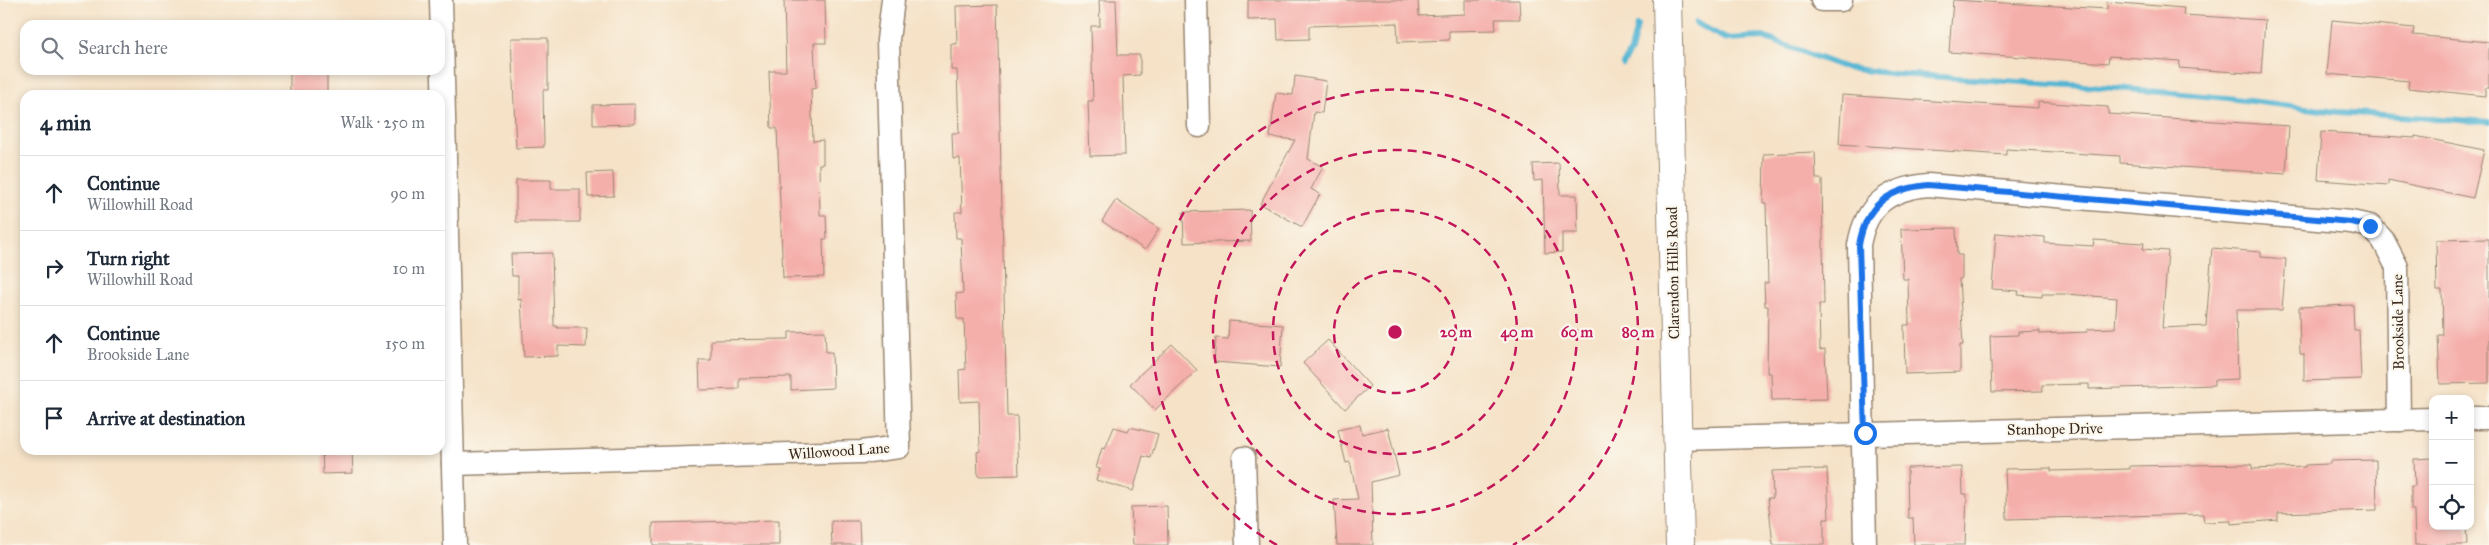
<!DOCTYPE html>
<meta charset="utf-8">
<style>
body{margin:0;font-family:"IM FELL Great Primer",serif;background:#f6f6f7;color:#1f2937}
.controls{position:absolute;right:15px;bottom:15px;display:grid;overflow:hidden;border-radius:10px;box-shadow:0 2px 8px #0003}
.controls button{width:45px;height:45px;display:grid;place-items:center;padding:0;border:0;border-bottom:1px solid #e0e1e3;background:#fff;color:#1f2937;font:25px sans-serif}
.stop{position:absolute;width:15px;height:15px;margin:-11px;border:4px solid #1a73e8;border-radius:50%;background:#fff}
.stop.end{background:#1a73e8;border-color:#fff;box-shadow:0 1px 5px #0008}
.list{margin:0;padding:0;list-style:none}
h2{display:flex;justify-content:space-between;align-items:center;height:65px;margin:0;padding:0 20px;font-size:21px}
h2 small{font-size:16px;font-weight:400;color:#747a83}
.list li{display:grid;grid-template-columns:32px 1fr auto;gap:15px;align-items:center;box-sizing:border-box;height:75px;padding:0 20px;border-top:1px solid #e0e1e3}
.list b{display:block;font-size:19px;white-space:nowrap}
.list p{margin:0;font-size:16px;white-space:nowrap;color:#747a83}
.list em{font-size:16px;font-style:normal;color:#747a83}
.icon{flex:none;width:28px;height:28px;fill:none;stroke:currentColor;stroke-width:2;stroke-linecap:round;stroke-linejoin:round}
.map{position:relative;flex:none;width:2489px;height:545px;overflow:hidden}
.search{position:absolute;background:#fff;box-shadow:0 2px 8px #0003;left:20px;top:20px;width:425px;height:55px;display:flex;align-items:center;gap:12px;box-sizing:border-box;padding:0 18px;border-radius:15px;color:#747a83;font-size:19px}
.panel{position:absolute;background:#fff;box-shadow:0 2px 8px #0003;left:20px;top:90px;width:425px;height:365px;border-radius:15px}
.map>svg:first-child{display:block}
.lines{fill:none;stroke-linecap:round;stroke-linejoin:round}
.stream{stroke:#54b5d3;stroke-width:6}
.building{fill:#f5afab}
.minor-casing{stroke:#988672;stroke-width:25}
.tertiary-casing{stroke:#988672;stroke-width:30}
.minor{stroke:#fff;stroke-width:22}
.tertiary{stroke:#fff;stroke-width:28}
.route{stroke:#1a73e8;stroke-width:6}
.ring{fill:none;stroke:#c2185b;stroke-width:2.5;stroke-dasharray:9 6}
.labels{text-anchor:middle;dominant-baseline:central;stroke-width:4.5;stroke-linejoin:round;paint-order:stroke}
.street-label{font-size:15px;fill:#3b2a1e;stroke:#fbf7ec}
.centre{fill:#c2185b;stroke:#fbf7ec;stroke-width:2.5}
.ring-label{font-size:15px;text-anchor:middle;font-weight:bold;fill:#c2185b;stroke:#fbf7ec;stroke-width:4.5;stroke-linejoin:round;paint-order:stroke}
</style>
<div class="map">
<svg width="2489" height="545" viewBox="0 0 2489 545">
<rect width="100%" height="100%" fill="#fbf7ec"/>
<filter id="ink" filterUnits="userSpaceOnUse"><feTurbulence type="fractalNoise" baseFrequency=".02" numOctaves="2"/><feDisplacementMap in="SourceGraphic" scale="10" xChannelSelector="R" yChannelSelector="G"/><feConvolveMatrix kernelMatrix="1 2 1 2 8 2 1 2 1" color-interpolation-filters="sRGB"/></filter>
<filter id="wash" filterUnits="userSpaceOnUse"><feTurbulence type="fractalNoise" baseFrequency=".0096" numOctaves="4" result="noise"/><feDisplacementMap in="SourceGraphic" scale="20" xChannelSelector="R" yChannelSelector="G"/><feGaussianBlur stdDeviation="1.12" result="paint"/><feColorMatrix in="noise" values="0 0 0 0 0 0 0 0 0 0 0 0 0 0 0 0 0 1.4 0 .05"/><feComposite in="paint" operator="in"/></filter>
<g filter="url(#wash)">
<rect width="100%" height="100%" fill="#f5e2c7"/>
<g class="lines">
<g class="stream">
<polyline points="1696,23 1726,39 1763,37 1846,68 1896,74 2116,88 2227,98 2338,112 2489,122"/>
<polyline points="1623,64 1631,51 1637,26"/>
</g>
</g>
<g id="blocks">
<g class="building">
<polygon points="784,0 825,0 826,43 814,43 816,88 811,89 813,141 823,140 823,164 819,164 820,215 826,215 827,239 823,239 824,277 783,278 777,128 771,128 769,71 786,71"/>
<polygon points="1099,0 1116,0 1118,55 1140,55 1140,75 1123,76 1125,155 1090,156 1088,101 1093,101 1091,26 1100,26"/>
<polygon points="1248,0 1418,0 1419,16 1465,14 1465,0 1519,0 1520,19 1495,19 1496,30 1449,31 1449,40 1398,42 1397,23 1309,26 1309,39 1278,40 1277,19 1248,20"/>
<polygon points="1953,0 2107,9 2107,2 2184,8 2183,15 2265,20 2261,74 2179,68 2180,61 2109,56 2108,63 1949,52"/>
<polygon points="997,5 1007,416 1017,416 1019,475 978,476 977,452 980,451 979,401 960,402 959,370 966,369 964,319 957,319 956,294 963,293 961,238 956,238 955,212 962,212 960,158 953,159 952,133 959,133 957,70 951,70 951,44 957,44 956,6"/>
<polygon points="2332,20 2414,28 2413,35 2489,42 2489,88 2485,88 2485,96 2408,88 2409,81 2327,74"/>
<polygon points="511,38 548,38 548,90 543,90 544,147 516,148"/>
<rect x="290" y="70" width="37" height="25"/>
<polygon points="1295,76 1326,81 1322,113 1314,112 1308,159 1323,167 1311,189 1320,194 1302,227 1260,204 1295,140 1270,137 1276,93 1293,95"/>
<polygon points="1842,95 2038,108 2038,102 2108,107 2108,114 2289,126 2286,174 2120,163 2120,156 2006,149 2006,155 1839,144"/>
<polygon points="635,104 635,124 593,125 593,105"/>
<polygon points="2321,132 2415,138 2415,136 2484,150 2473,198 2388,180 2388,185 2318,180"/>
<polygon points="1815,152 1816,179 1822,179 1824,304 1819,304 1820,350 1825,349 1827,399 1772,400 1771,373 1767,373 1768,306 1765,306 1764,283 1768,283 1766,203 1763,203 1764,154"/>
<polygon points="1559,163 1560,195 1577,195 1578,233 1562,233 1562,252 1545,253 1543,180 1534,181 1533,164"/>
<polygon points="613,172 614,196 588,197 587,173"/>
<polygon points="516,180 551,180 551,189 580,189 580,222 516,222"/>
<polygon points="1116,200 1159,229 1145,250 1102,221"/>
<polygon points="1250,210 1251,241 1184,243 1183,212"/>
<polygon points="1956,228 1957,255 1962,255 1962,278 1959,279 1963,345 1960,345 1960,372 1905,374 1904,325 1909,325 1908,279 1903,279 1901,229"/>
<polygon points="1996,233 2045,237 2045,243 2093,246 2094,240 2144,243 2143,249 2168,251 2162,328 2206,326 2212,248 2261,252 2261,257 2286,259 2282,310 2236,310 2238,379 2214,380 2214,385 2089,389 2089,384 2042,385 2043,391 1992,392 1990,336 2018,335 2018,332 2040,331 2040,334 2087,332 2087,329 2115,328 2117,298 2066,294 2042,294 2042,297 2018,295 2019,291 1992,289"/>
<polygon points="2489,239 2489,383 2440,384 2438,335 2443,335 2442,290 2437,290 2436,240"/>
<polygon points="552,253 554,326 557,326 557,328 587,328 586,347 558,346 558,356 524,357 521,299 518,300 518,276 512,276 511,254"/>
<polygon points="2353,305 2354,330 2359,330 2361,379 2304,381 2304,354 2300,354 2299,307"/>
<polygon points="1229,321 1283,325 1280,367 1214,362 1216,338 1228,339"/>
<polygon points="825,331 826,352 832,352 833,388 791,390 791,377 739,378 739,389 700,390 699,360 711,360 711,340 789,339 789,332"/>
<polygon points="1328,340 1370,386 1345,409 1303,363"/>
<polygon points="1172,344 1197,370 1155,410 1130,384"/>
<polygon points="1360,425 1362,434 1388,428 1399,475 1371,482 1373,545 1337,545 1334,500 1358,499 1350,462 1346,463 1338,430"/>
<polygon points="1114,427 1128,431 1130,427 1158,434 1151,458 1143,456 1133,491 1096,480 1100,469 1096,468 1102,448 1105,449"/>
<polygon points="322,450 352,450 353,473 323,474"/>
<polygon points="2433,458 2433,526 2466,526 2467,545 2415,545 2414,510 2411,510 2411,486 2415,486 2414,459"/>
<polygon points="2376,460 2377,510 2278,513 2278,520 2231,524 2231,521 2204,522 2203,514 2007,519 2005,469 2051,468 2051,471 2130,469 2130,466 2252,464 2252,469 2305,467 2305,465 2330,464 2330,461"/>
<polygon points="1962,467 1963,494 1967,494 1965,545 1914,545 1913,518 1908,518 1907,468"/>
<polygon points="1827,469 1829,519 1824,519 1824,545 1773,545 1768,498 1773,498 1772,471"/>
<polygon points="1167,506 1168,545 1133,545 1131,507"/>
<polygon points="779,520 779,545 653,545 653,523"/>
<polygon points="831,521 859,521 860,545 832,545"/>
</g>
</g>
</g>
<g filter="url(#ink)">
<use href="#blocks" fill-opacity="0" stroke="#988672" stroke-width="1"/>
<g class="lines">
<g class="minor-casing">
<g id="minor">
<polyline points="441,0 455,545"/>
<polyline points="1196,0 1199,126"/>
<polyline points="1822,0 1841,0"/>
<polyline points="2470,418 2489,418"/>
<polyline points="1678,439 2433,419"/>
<polyline points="1244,458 1247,545"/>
<polyline points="453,464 861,452 899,447 888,40 893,0"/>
<path d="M1865,545L1859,245C1866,204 1889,189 1928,185L2351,222L2370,226L2383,240L2397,267L2399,420"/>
</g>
</g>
<g class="tertiary-casing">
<polyline id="tertiary" points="1667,0 1680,545"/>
</g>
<use href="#minor" class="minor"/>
<use href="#tertiary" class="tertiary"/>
</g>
</g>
<g class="lines" filter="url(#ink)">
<path class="route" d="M1865,433L1859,245C1866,204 1889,189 1928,185L2351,222L2370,226"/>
</g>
<g class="ring">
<circle cx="1395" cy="332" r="61"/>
<circle cx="1395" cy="332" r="122"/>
<circle cx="1395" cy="332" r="182"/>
<path d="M1277 545A243 243 0 1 1 1513 545"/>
</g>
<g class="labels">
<g class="street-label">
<text transform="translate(1673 273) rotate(-91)">Clarendon Hills Road</text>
<text transform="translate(2398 322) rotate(-91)">Brookside Lane</text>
<text transform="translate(2055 429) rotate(-1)">Stanhope Drive</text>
<text transform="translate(839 451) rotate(-4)">Willowood Lane</text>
</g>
</g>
<circle cx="1395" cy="332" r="8" class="centre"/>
<g class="ring-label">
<text x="1456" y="337">20 m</text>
<text x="1517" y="337">40 m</text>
<text x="1577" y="337">60 m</text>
<text x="1638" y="337">80 m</text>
</g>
</svg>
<div class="controls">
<button>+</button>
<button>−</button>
<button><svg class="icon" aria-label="locate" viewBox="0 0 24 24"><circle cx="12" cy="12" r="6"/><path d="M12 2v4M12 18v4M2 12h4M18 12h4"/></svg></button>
</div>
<div class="stop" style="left:1865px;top:433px"></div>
<div class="stop end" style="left:2370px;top:226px"></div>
<div class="search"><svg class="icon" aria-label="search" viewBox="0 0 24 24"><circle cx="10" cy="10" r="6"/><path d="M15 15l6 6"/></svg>Search here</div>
<section class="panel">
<h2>4 min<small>Walk · 250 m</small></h2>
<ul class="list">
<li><svg class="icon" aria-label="ahead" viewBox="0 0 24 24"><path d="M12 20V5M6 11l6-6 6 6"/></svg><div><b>Continue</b><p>Willowhill Road</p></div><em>90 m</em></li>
<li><svg class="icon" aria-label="right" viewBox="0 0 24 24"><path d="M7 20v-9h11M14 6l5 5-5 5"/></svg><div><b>Turn right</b><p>Willowhill Road</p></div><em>10 m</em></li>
<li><svg class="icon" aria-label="ahead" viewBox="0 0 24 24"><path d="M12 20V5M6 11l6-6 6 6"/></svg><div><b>Continue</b><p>Brookside Lane</p></div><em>150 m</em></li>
<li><svg class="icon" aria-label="arrive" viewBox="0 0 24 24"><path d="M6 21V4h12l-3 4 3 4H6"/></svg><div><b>Arrive at destination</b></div></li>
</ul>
</section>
</div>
